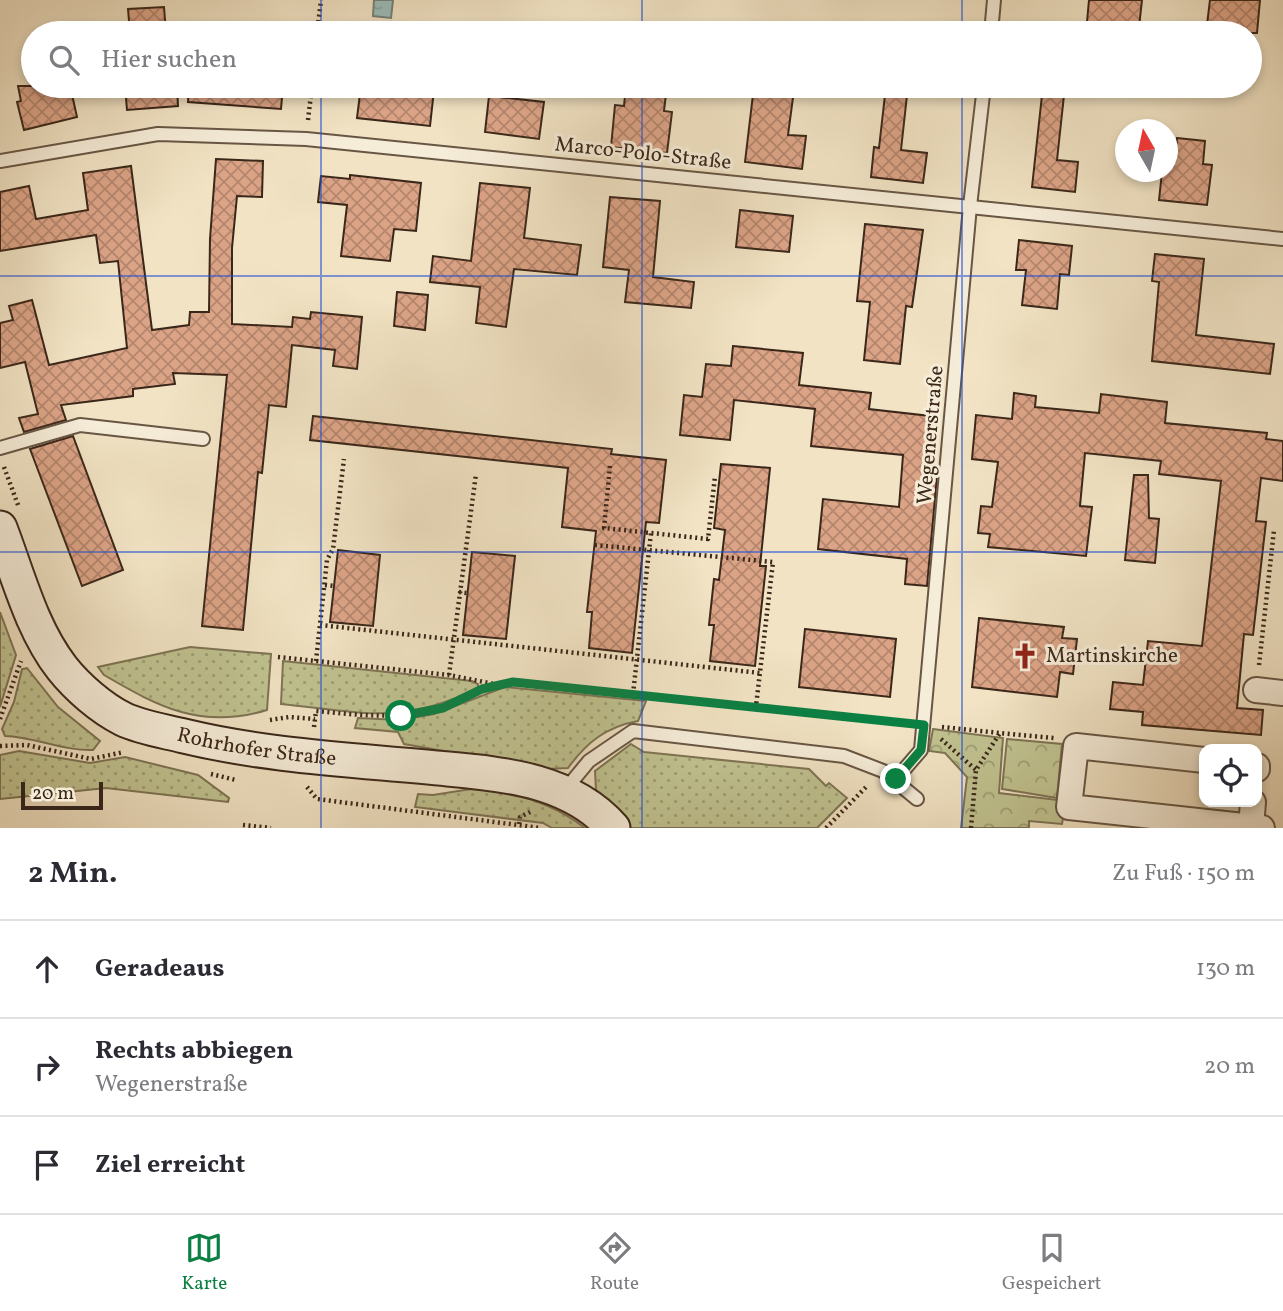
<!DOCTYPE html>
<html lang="de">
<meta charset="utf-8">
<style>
body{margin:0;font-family:Vollkorn,serif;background:#f2f2f3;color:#2b2b33}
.controls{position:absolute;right:21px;bottom:21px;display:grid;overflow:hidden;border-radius:14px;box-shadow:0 4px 10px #0003}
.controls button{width:63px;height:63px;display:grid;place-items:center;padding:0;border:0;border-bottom:2px solid #e1e1e2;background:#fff;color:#2b2b33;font:35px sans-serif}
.compass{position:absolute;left:1115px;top:119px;width:63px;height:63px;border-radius:50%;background:#fff;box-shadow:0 4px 10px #0003;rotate:351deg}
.scale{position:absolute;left:21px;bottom:18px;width:82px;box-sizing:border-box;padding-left:7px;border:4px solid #3b2719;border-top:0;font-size:19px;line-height:24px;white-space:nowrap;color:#3b2719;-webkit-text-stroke:5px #f6edd9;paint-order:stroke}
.stop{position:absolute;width:21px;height:21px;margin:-16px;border:5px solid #0b8043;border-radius:50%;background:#fff}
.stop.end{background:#0b8043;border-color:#fff;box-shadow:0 2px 7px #0008}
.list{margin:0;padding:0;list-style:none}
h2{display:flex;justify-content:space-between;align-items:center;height:91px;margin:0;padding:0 28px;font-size:30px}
h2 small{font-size:23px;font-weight:400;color:#7c7c81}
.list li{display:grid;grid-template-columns:46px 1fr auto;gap:21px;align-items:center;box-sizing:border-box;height:98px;padding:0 28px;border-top:2px solid #e1e1e2}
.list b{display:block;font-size:26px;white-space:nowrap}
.list p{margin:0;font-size:23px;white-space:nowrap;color:#7c7c81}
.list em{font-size:23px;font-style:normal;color:#7c7c81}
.icon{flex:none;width:38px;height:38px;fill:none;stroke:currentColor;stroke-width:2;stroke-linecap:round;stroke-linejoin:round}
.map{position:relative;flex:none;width:1283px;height:828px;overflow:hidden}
.search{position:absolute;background:#fff;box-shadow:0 4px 10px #0003;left:21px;right:21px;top:21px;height:77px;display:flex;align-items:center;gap:18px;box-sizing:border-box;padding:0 24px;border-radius:38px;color:#7c7c81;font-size:26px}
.sheet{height:385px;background:#fff}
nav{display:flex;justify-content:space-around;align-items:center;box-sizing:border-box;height:98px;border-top:2px solid #e1e1e2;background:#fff;font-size:19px;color:#7c7c81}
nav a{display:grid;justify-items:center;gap:4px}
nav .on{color:#0b8043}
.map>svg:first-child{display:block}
.grass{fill:url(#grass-dots);stroke:#7e7454;stroke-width:2}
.park{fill:url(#park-crowns);stroke:#7e7454;stroke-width:2}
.water{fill:url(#water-ripples);stroke:#75817a;stroke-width:2}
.building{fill:url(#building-cross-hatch);stroke:#3b2719;stroke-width:2}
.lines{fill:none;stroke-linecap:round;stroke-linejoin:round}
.service-casing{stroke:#685644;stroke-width:16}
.minor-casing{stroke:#685644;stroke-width:28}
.secondary-casing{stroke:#3b2719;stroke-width:37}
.path{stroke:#3b2719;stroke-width:4.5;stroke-dasharray:2 3.5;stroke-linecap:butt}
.service{stroke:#f6edd9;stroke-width:12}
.minor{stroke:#f6edd9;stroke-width:24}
.secondary{stroke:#f6edd9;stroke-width:33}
.route{stroke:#0b8043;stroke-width:9}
.grid{fill:none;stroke:#1d4ed8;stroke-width:2;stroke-opacity:0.55}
.labels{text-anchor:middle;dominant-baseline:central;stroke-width:6;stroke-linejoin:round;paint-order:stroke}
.street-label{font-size:21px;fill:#3b2719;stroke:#f6edd9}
.poi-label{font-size:21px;fill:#3b2719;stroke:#f6edd9;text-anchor:start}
</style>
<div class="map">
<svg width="1283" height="828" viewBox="0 0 1283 828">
<defs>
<pattern id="grass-dots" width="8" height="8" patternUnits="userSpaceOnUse" patternTransform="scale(1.75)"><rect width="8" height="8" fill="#c0c290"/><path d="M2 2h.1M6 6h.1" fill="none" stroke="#9d9e75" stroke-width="1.8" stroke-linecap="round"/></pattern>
<pattern id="park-crowns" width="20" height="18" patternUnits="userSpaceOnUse" patternTransform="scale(1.75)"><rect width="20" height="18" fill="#c0c290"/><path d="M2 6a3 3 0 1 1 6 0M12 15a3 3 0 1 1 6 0" fill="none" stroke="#9d9e75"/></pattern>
<pattern id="water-ripples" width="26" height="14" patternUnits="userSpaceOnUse" patternTransform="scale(1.75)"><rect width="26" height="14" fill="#9cbdbb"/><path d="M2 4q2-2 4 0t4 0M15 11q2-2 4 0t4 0" fill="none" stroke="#87a2a0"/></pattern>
<pattern id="building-cross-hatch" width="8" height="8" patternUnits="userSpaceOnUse" patternTransform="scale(1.75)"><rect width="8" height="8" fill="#dca487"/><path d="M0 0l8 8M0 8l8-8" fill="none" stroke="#b4866e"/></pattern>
</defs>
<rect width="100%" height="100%" fill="#f1e3c4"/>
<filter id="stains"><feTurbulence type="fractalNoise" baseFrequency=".00286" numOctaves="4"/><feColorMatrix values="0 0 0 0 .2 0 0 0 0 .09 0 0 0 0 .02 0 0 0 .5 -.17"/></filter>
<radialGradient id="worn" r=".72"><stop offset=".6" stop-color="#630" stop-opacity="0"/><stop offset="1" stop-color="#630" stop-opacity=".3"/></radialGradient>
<g class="grass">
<polygon points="0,612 16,655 0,707"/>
<path d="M190,647L271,654L267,710C201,730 159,707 104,675L98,667Z"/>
<path d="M283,661L472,681L478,684V688C403,726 361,712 281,704Z"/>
<path d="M27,668L58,707L100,741L93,750C63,751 35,737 5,736L2,729L14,702L22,669Z"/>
<path d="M505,687L646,701L638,721C606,727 587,742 568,768L547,769L404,744L398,732L355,728L358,718L400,720L434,714Z"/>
<polygon points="631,744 644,752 809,769 826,786 829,783 847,798 817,828 631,828 596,790 595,771"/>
<polygon points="19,751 90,763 125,757 198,775 229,798 228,802 106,788 0,799 0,755"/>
<path d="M471,789C513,791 551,802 585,828H552L543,823L415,807L418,794L433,795Z"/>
</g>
<g class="park">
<polygon points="933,729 1003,738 999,793 1066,801 1062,824 1029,821 1029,828 961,828 967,777 945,753 929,751"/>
<polygon points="1007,739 1062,744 1057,798 1002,789"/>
</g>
<polygon class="water" points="374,0 393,0 391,18 373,16"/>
<g class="building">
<polygon points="1089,0 1142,0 1139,27 1087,22"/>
<polygon points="1210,0 1260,0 1257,33 1206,33"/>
<polygon points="164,7 166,33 130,33 128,9"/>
<polygon points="18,86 58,86 59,92 71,90 77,117 24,130 17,102 21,101"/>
<polygon points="125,86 177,86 178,106 127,110"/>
<polygon points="189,86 283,86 281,109 188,102"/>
<polygon points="361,86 411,86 434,90 430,126 357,118"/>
<polygon points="626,86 667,86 664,111 672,112 667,153 611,147 615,105 624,106"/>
<polygon points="754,86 794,90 788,135 806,136 802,169 745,162"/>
<polygon points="886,86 908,86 901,150 927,153 923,183 871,177 874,147 879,148"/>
<polygon points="1043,86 1065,86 1057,160 1078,162 1075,192 1032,187"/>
<polygon points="489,96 544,102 539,139 485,132"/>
<polygon points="1177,138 1205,141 1203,164 1212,165 1207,205 1159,200 1162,172 1167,172 1167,160 1175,161"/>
<polygon points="216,159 263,161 262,197 237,196 232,248 232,324 292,327 293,317 310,319 311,312 362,317 357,369 333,366 335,350 292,345 286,407 269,405 262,473 258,472 243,630 202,626 227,375 173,373 175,384 133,389 133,396 61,405 66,420 24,432 19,418 38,414 25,362 0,368 0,323 13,320 9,306 32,300 49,365 127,348 118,261 100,263 96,235 0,251 0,192 29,186 36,219 88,210 83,173 131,166 152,330 189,325 190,312 209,312 210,239"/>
<polygon points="350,175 421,183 416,231 394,229 390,261 341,256 347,205 318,202 321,176 350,179"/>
<polygon points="480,183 530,188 524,238 581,245 577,275 514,269 506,327 476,323 480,287 430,282 433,256 471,261"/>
<polygon points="610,197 660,201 653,277 694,282 691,308 625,302 629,270 603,267"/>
<polygon points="740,210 793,216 789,252 736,247"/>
<polygon points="865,224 923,230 912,307 906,306 900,364 864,360 870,302 857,301"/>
<polygon points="1019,240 1072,246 1069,275 1060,274 1057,309 1022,305 1026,270 1016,270"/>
<polygon points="1155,254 1204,259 1196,335 1274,344 1270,374 1152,361 1159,282 1152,281"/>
<polygon points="397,292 428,295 425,330 394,326"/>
<polygon points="733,346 803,353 799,385 871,393 869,409 930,416 924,474 937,476 927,586 905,584 907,559 818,549 823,499 899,507 903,455 811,446 815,409 734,400 730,440 680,435 684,395 702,397 706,364 731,366"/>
<polygon points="1014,393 1036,396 1035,407 1099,413 1101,394 1167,402 1165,423 1267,433 1266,439 1283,441 1283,481 1261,478 1256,521 1266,522 1253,635 1244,634 1237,708 1263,710 1261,735 1142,725 1143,712 1110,709 1113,682 1143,685 1148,641 1202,646 1221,481 1159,474 1161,461 1085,453 1080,506 1092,507 1086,556 988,547 990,534 978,533 981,506 992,507 998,462 972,459 976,415 1012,419"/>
<polygon points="313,416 612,449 611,454 666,460 659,523 646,522 632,653 589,648 592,612 587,612 596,531 562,527 568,468 310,440"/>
<polygon points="73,436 123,570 82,586 30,449"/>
<polygon points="721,464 770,468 760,566 766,566 755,666 710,661 714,625 709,625 714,579 719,580 725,530 714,528"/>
<polygon points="1134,475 1148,475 1149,518 1159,519 1155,563 1125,560"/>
<polygon points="338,550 380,555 373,626 330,622"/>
<polygon points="472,552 515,556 506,639 463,635"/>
<polygon points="979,618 1064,627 1062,638 1077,639 1073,674 1060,672 1057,697 972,687"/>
<polygon points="805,629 896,639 890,697 799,687"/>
</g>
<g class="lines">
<g class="service-casing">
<g id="service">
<polyline points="991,33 994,0"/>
<polyline points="0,161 158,134 306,139 1283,239"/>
<polyline points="0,448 80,425 203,439"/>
<polyline points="896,779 921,750 970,206 984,86"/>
<polyline points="565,790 589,761 633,731 844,756 883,771 917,799"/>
</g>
</g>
<g class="minor-casing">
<g id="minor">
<polyline points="1256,690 1283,693"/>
<polyline points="1204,760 1076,746 1069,807 1262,828"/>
<polyline points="1257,766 1257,769"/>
<polyline points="1251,827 1253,802"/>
</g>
</g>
<g class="secondary-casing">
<g id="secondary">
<path id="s1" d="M0,528C18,575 31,628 62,668C77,687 101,708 123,719C142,728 164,731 184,736C271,757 359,760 448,769C506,774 572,781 613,828"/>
</g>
</g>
<g class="path">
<polyline points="317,33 321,0"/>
<polyline points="308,120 312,86"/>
<polyline points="610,466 604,528 708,539 715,476"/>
<polyline points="4,467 18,505"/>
<polyline points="595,545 773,562 756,706"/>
<polyline points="325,585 334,586"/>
<polyline points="459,592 467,593"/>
<polyline points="320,625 760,673"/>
<polyline points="278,657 449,675 494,684"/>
<polyline points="316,661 327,560 333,549 344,459"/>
<polyline points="1259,665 1274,530"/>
<polyline points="449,675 476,474"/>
<polyline points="633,694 651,533"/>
<polyline points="0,719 21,661"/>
<polyline points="270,720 289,717 315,719"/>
<path d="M314,727L316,711C358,715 399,720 441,708C467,701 486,686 513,682L905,723"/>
<polyline points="942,727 1000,733"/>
<polyline points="941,739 976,770"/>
<polyline points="0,746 27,745 91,759 124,752"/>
<polyline points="211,774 236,780"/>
<polyline points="307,787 317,799 541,828"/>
<polyline points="519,824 520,817 532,811"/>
<polyline points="243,825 271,828"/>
<polyline points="826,828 867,786"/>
<polyline points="971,828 976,770 1000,733 1054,738"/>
</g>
<use href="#service" class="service"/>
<use href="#minor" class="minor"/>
<use href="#secondary" class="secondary"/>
</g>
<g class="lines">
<polyline class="route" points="401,716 443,708 482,689 513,682 924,725 921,750 896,779"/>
</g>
<path class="grid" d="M321,0V33M642,0V33M962,0V33M321,86V828M642,86V828M962,86V828M0,276H1283M0,552H1283"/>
<defs>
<g id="church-bare" transform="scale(2.1)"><path d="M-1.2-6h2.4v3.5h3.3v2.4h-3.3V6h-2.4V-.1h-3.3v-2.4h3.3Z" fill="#8f2418" stroke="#f6edd9" stroke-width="2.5" paint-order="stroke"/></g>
</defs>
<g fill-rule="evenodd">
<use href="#church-bare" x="1025" y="656"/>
</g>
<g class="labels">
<g class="street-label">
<text transform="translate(643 154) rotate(6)">Marco-Polo-Straße</text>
<text transform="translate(931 435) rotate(-85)">Wegenerstraße</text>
<text stroke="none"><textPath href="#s1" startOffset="371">Rohrhofer Straße</textPath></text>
</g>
<g class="poi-label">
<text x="1046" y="656">Martinskirche</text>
</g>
</g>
<rect width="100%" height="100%" filter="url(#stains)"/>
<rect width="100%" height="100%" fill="url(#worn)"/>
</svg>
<div class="controls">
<button><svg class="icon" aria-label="locate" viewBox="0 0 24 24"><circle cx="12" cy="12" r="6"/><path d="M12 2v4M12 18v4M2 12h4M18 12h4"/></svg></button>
</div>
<svg class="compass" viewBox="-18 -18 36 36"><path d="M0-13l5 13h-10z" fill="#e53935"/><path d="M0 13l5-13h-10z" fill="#7c7c81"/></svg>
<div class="scale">20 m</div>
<div class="stop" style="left:401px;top:716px"></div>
<div class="stop end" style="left:896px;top:779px"></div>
<div class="search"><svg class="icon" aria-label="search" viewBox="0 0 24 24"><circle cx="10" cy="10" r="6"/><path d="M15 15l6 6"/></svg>Hier suchen</div>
</div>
<section class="sheet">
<h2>2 Min.<small>Zu Fuß · 150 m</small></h2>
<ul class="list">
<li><svg class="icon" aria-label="ahead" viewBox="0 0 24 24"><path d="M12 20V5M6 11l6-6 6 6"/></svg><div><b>Geradeaus</b></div><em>130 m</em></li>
<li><svg class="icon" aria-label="right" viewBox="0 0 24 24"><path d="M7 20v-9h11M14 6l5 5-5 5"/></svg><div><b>Rechts abbiegen</b><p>Wegenerstraße</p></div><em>20 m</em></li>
<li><svg class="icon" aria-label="arrive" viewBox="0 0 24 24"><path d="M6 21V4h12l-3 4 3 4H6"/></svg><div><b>Ziel erreicht</b></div></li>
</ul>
</section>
<nav>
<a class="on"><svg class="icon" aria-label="map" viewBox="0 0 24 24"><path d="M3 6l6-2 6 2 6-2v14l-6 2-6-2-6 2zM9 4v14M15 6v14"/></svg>Karte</a>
<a><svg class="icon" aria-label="directions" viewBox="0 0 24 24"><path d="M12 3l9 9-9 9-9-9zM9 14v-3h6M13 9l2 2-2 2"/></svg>Route</a>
<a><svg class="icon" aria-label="saved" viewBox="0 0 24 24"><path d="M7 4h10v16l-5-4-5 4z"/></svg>Gespeichert</a>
</nav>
